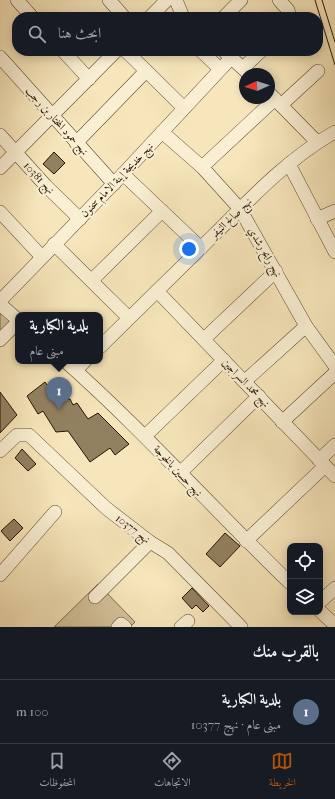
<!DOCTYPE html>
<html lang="ar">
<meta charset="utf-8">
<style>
body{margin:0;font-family:"IM FELL French Canon",Amiri,serif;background:#20242c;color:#f1f3f6;direction:rtl}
.controls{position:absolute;right:12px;bottom:12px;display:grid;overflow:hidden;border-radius:8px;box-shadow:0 2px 10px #0003}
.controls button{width:36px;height:36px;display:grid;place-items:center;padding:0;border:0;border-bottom:1px solid #363941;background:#171b24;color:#f1f3f6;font:20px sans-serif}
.compass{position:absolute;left:239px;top:68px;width:36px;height:36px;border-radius:50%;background:#171b24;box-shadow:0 2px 10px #0003;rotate:267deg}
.you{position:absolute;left:189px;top:249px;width:14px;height:14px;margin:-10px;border:3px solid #fff;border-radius:50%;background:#1a73e8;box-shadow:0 0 0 6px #1a73e833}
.badge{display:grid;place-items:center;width:26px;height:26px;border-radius:50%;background:#b45309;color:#fff;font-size:13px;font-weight:700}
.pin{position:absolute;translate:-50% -33px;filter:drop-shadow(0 1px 2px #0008)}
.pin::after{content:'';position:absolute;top:21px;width:14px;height:12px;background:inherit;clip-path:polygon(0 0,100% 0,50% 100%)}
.popup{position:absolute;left:15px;top:312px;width:88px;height:52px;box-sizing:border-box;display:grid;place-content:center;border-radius:8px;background:#171b24;filter:drop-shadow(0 1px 3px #0005);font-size:13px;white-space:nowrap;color:#9ea1a6}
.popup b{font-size:15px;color:#f1f3f6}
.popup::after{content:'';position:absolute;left:50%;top:100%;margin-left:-8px;border:8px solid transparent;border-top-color:#171b24}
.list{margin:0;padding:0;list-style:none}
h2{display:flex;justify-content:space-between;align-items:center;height:52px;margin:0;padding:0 16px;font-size:17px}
h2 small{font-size:13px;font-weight:400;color:#9ea1a6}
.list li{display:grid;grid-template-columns:26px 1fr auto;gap:12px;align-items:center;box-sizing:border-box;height:64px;padding:0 16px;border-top:1px solid #363941}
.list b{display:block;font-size:15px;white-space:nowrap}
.list p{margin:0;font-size:13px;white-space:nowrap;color:#9ea1a6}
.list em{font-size:13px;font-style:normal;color:#9ea1a6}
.icon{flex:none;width:22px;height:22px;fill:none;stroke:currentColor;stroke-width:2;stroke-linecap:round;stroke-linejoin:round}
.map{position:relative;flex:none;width:335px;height:627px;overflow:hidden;direction:ltr}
.search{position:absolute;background:#171b24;box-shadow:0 2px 10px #0003;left:12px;right:12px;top:12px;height:44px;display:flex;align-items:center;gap:10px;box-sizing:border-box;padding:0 14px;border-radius:16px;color:#9ea1a6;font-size:15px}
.sheet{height:116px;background:#171b24}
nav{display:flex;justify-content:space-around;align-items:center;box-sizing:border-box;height:56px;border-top:1px solid #363941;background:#171b24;font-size:11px;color:#9ea1a6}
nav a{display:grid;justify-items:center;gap:2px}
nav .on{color:#b45309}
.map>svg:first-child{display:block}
.green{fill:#d3c29b;stroke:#7c6a4e}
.building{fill:#928161;stroke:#251300}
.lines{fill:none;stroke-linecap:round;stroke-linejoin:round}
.street-casing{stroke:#5a482f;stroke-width:14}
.street{stroke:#faefd3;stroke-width:13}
.tram{stroke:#251300;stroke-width:1}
.labels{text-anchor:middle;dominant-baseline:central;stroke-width:4;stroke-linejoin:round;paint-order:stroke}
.street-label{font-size:11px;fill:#251300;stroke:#faefd3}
</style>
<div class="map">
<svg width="335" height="627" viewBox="0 0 335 627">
<rect width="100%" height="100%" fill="#f7e6bb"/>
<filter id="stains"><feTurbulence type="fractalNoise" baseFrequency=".005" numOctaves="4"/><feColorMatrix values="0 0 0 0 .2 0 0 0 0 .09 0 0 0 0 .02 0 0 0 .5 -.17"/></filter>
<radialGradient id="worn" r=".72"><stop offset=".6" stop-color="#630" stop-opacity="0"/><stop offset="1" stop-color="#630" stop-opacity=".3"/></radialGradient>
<g class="green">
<polygon points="0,310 18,330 0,347"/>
<polygon points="98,584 135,622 130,627 54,627"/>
</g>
<g class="building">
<polygon points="54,152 65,163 54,174 43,164"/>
<polygon points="45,382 57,399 70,399 73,405 77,403 88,419 98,413 129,444 115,455 110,448 90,462 68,431 56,432 43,411 38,414 27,396"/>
<polygon points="0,392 17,415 0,433"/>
<polygon points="22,449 36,464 28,471 15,458"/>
<polygon points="14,519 23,528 10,541 1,531"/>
<polygon points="225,533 240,546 220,567 206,554"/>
<polygon points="192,588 209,606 203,612 196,605 192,609 182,598"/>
</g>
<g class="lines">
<g class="street-casing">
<g id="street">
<polyline points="17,0 32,17"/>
<polyline points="109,0 124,17"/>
<polyline points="176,0 183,17"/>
<polyline points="279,0 288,10 290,17"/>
<polyline points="150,17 167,0"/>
<polyline points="224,17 241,0"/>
<polyline points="63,51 89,79"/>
<polyline points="126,51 184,108"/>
<polyline points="201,51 220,69"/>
<polyline points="224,51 249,74"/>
<polyline points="0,57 114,184"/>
<polyline points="243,68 261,51"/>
<polyline points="269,93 317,142"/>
<polyline points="281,105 318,71"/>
<polyline points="162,132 202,167 240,209 306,326 335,366"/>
<polyline points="0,135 46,186 80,219"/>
<polyline points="76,143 146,71"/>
<polyline points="289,164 335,252"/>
<polyline points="202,167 275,99"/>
<polyline points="0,168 116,51"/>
<polyline points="123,174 201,248"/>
<polyline points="0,212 42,257"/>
<polyline points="317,219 335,211"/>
<polyline points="54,244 129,318"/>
<polyline points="92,280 162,211"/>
<polyline points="157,291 335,476"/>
<polyline points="0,301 123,174 231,58"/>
<polyline points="0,304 18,320"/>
<polyline points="204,339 276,271"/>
<polyline points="0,340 18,322"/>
<path d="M100,347C139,309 177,271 215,234C252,197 290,157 335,132"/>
<path d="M65,361C144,431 214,510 290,583"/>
<polyline points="76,370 85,361"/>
<polyline points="245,381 306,326"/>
<polyline points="282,422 335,373"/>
<polyline points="145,436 224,360"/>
<polyline points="0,451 17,435 29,435 106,508 150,542 168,553 241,627"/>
<polyline points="319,460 335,445"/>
<polyline points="180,473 259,396"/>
<polyline points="246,541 325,466"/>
<polyline points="0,575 55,512"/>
<polyline points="95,597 150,542"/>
<polyline points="320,602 335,588"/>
<polyline points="320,611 335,625"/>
<polyline points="118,627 121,624 125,627"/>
<polyline points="181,627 188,621"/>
</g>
</g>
<use href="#street" class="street"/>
<g class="tram">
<polyline points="315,0 335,65"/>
<polyline points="322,0 335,42"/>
</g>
</g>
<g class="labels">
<g class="street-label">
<text transform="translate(57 121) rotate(48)">نهج حمود المختار بن رجب</text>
<text transform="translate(39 178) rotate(47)">نهج 10381</text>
<text transform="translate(117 180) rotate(-46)">نهج خديجة إبنة الامام سحنون</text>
<text transform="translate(231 218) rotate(-44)">نهج صالح النيفر</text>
<text transform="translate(265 252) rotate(60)">نهج رابح رشدي</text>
<text transform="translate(246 383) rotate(46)">نهج محمد السراجين</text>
<text transform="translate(178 471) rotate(47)">نهج حسين بالخوجة</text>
<text transform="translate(133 529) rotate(37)">نهج 10377</text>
</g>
</g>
<rect width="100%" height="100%" filter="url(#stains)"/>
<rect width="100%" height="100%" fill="url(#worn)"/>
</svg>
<div class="controls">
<button><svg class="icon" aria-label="locate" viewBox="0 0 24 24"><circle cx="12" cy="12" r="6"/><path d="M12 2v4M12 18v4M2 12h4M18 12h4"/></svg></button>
<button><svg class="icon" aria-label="layers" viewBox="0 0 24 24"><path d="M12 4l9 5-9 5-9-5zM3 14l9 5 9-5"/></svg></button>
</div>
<svg class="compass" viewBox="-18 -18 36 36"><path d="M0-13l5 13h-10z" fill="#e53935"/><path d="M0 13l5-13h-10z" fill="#9ea1a6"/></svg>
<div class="you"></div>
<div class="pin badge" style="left:59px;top:410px;background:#5c6f8a">1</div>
<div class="popup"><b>بلدية الكبارية</b>مبنى عام</div>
<div class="search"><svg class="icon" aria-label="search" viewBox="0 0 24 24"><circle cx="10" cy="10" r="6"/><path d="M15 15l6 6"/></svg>ابحث هنا</div>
</div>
<section class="sheet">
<h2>بالقرب منك<small></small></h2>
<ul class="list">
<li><span class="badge" style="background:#5c6f8a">1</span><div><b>بلدية الكبارية</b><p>مبنى عام · نهج 10377</p></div><em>100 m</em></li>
</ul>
</section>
<nav>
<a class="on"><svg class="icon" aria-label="map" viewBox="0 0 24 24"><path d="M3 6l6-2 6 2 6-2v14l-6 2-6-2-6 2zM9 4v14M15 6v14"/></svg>الخريطة</a>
<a><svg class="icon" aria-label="directions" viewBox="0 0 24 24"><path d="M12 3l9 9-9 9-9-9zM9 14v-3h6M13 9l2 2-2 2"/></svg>الاتجاهات</a>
<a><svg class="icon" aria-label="saved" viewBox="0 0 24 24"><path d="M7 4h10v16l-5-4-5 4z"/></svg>المحفوظات</a>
</nav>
